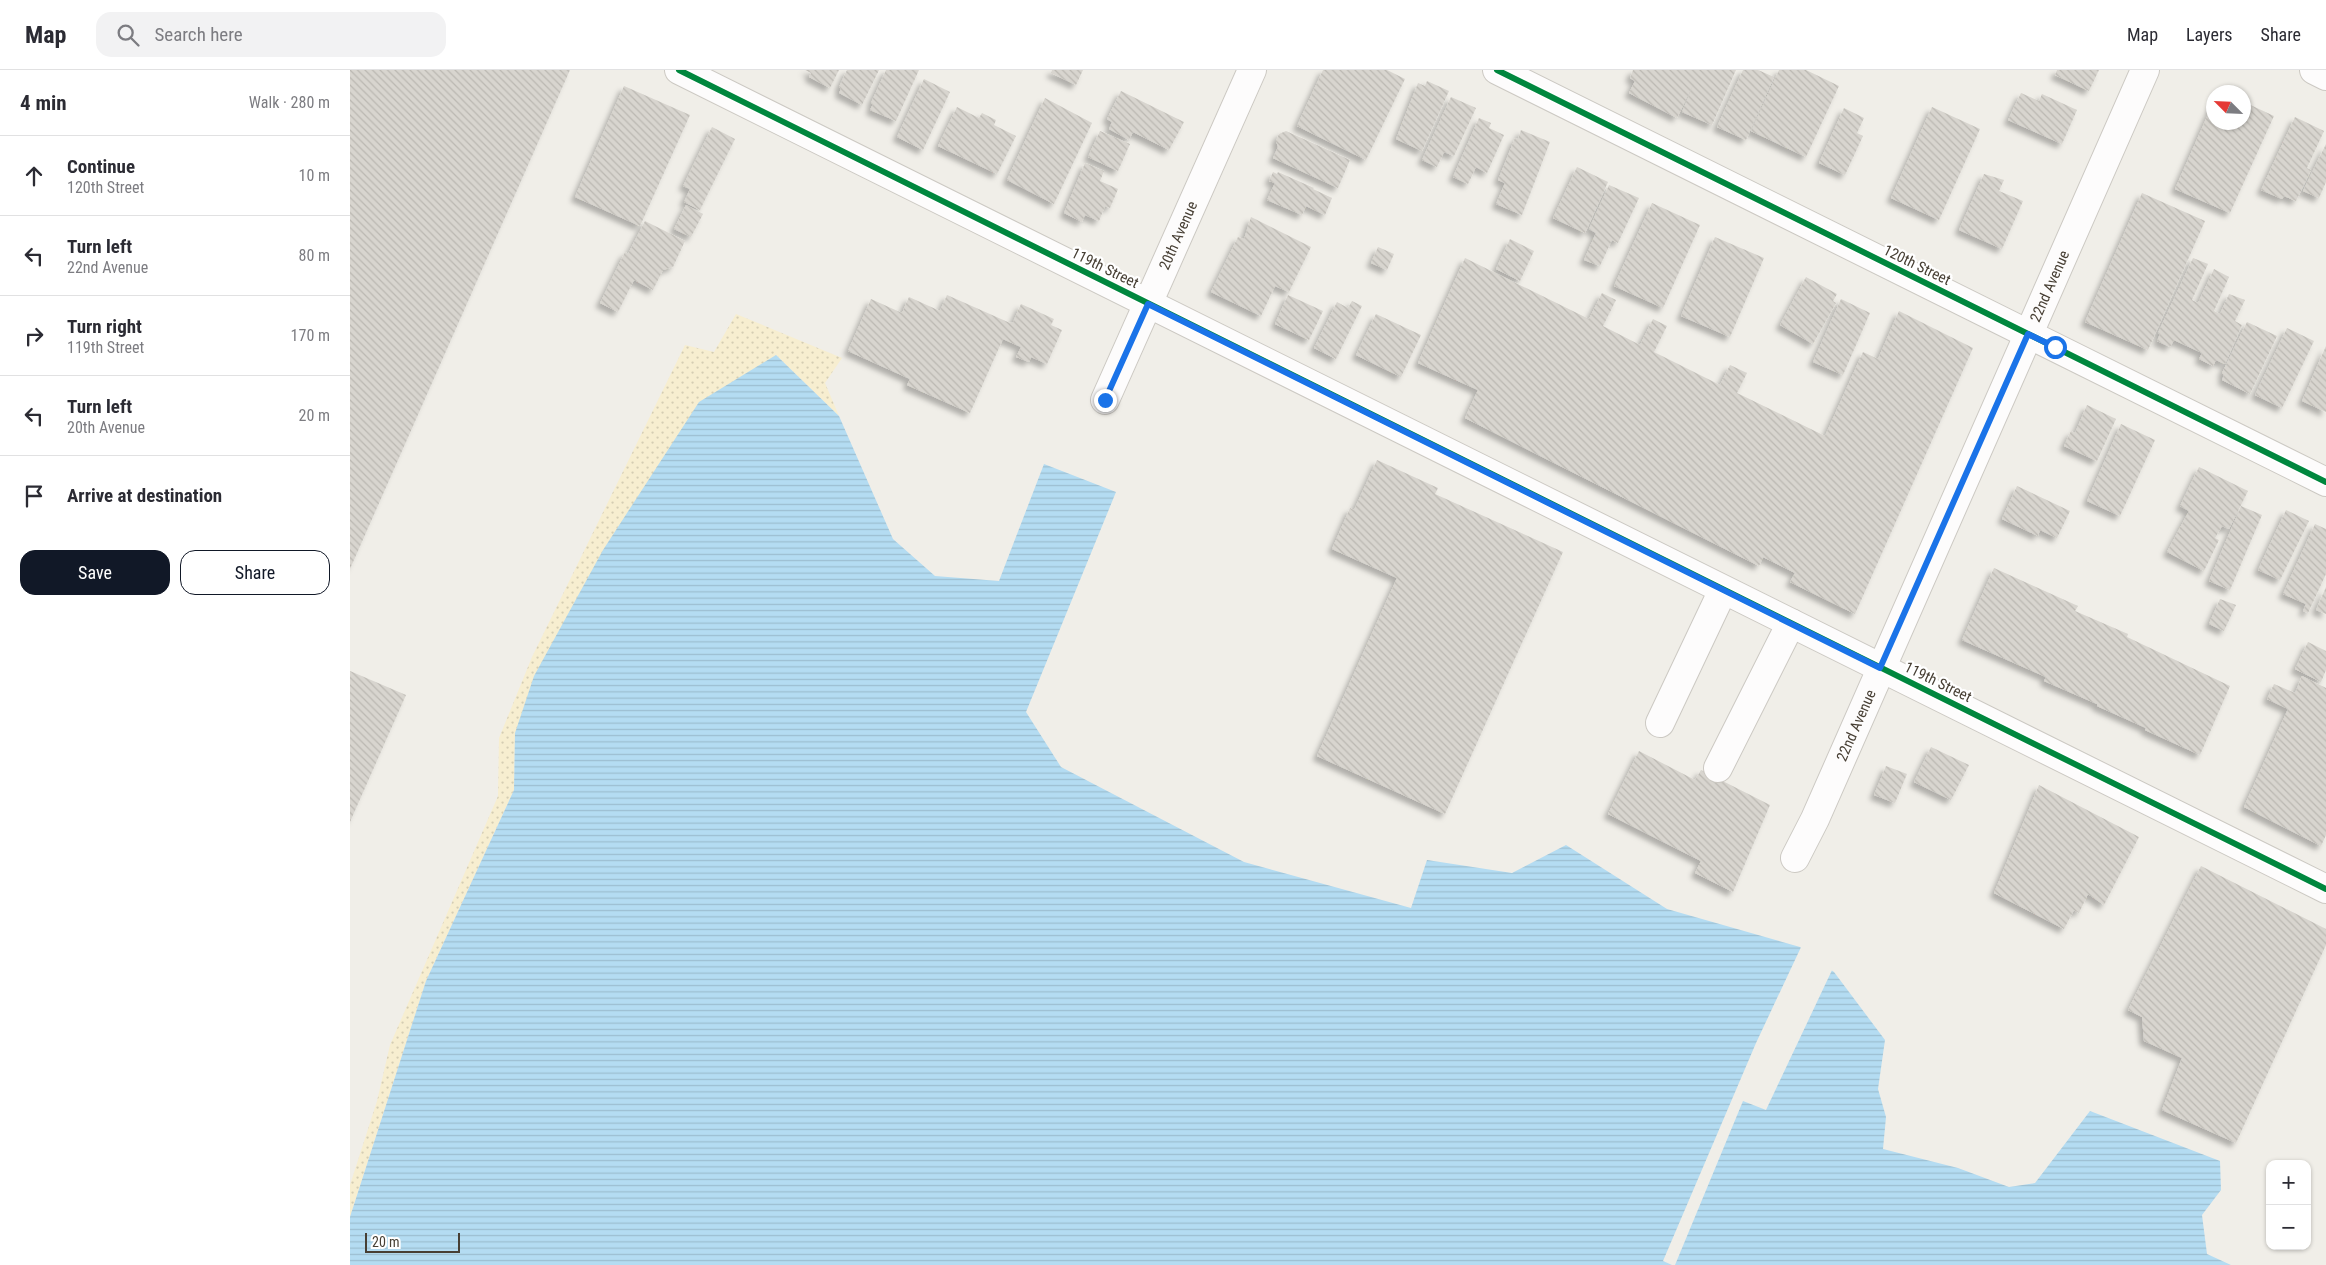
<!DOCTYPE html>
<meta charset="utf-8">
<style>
body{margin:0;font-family:"Roboto Condensed",sans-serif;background:#f2f2f3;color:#2b2b33}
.controls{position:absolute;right:15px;bottom:15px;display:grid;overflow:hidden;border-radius:10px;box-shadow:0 1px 4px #0004}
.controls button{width:45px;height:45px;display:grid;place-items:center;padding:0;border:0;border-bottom:1px solid #e1e1e2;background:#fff;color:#2b2b33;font:25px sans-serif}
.compass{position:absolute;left:1856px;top:15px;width:45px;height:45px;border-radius:50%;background:#fff;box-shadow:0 1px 4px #0004;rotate:294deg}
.scale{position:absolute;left:15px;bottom:12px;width:95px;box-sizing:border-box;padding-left:5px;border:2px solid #473f34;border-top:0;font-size:14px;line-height:18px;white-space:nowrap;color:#473f34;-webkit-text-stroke:4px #fff;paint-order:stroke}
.stop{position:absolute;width:15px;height:15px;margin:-11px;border:4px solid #1a73e8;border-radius:50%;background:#fff}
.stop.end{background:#1a73e8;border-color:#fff;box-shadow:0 1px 5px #0008}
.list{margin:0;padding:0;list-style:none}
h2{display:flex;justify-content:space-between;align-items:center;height:65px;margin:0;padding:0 20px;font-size:21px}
h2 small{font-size:16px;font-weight:400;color:#7c7c81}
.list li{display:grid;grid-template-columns:32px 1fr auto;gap:15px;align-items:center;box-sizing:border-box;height:80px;padding:0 20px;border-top:1px solid #e1e1e2}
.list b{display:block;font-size:19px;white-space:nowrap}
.list p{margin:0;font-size:16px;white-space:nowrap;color:#7c7c81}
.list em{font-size:16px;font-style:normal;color:#7c7c81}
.actions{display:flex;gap:10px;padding:15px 20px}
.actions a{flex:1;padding:11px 0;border:1px solid #111827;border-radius:15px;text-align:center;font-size:18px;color:#111827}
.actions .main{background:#111827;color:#fff}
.icon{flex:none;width:28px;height:28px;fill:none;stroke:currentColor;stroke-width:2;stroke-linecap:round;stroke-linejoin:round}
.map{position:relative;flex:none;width:1976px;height:1195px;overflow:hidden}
header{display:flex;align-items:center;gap:30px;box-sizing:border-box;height:70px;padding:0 25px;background:#fff;border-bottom:1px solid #e1e1e2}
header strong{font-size:24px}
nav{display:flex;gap:28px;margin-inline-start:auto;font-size:18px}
.search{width:350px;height:45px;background:#f2f2f3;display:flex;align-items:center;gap:12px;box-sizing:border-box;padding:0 18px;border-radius:15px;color:#7c7c81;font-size:19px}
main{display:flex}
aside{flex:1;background:#fff}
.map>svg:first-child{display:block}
.sand{fill:url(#sand-dots)}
.water{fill:url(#water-rules)}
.pier{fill:#f0eee8}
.building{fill:url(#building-back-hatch);filter:url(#shadow)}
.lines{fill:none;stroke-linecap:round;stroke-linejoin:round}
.minor-casing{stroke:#ccc9c3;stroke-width:30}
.minor{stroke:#fdfcfc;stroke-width:28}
.cycleway-casing{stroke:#fff;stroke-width:9}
.cycleway{stroke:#00873e;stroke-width:6}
.route{stroke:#1a73e8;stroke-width:6}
.labels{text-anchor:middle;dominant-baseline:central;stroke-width:4.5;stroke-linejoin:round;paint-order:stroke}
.street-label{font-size:15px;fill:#473f34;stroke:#fff}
</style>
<header>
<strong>Map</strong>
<div class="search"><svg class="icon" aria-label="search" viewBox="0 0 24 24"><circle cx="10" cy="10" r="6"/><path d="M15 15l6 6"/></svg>Search here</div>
<nav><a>Map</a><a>Layers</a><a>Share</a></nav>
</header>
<main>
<aside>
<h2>4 min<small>Walk · 280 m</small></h2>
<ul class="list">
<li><svg class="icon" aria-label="ahead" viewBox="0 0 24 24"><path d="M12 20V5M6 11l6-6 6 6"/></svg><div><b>Continue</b><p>120th Street</p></div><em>10 m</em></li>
<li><svg class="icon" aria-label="left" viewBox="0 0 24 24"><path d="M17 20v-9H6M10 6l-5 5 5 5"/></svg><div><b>Turn left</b><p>22nd Avenue</p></div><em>80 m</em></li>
<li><svg class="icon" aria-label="right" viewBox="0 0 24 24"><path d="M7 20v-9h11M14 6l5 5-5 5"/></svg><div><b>Turn right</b><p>119th Street</p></div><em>170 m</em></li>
<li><svg class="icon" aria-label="left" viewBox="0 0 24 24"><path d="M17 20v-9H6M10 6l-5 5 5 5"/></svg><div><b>Turn left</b><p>20th Avenue</p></div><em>20 m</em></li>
<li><svg class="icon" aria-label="arrive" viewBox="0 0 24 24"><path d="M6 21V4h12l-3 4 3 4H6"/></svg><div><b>Arrive at destination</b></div></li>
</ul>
<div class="actions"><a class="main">Save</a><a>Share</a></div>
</aside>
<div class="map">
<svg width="1976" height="1195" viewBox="0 0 1976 1195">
<defs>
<pattern id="sand-dots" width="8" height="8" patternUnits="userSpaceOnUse" patternTransform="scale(1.25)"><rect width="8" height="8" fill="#f7eed0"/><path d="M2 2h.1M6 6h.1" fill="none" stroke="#d5cdb3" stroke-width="1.8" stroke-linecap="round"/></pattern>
<pattern id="water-rules" width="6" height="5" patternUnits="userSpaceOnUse" patternTransform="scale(1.25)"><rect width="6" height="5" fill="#b4dcf2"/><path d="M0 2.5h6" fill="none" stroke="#9cbed0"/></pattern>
<pattern id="building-back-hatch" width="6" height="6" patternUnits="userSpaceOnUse" patternTransform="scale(1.25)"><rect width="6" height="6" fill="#d8d5cf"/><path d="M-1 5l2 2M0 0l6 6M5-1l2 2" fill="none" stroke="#bbb8b2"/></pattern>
<filter id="shadow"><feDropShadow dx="-4.5" dy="4.5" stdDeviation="2.5" flood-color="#0004"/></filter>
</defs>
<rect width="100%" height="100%" fill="#f0eee8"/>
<polygon class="sand" points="386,244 492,288 475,313 489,346 426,285 165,663 164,720 76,911 0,1147 0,1115 27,1031 40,975 148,726 149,668 182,587 335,275 364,282"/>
<polygon class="water" points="426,285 489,346 543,469 585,506 649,511 694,394 766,422 676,642 711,697 894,792 1061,838 1077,790 1162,803 1216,775 1317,839 1450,877 1484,902 1535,970 1528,1019 1536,1047 1533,1079 1608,1098 1659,1117 1685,1113 1740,1041 1870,1091 1871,1120 1852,1145 1857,1184 1881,1195 0,1195 0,1147 76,911 164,720 165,663 184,606 253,480 349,332"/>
<polygon class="pier" points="1452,875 1483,898 1416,1040 1393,1031 1325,1195 1322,1195 1313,1191 1406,973"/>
<g class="building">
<polygon points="0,0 220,0 0,499"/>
<polygon points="455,0 489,0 480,18 459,7 461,3"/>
<polygon points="497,0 529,0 512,35 489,23 491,19 489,17"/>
<polygon points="536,0 569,0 546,51 520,40 523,34 521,33"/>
<polygon points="702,0 733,0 726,15 701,3"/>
<polygon points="973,0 1037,0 1055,9 1016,90 947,56"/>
<polygon points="1283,0 1386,0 1362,55 1332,42 1344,13 1327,48 1279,23 1285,11 1280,8"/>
<polygon points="1393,0 1408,0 1424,7 1396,70 1367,57"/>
<polygon points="1429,0 1456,0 1489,16 1456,87 1401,61"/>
<polygon points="1707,0 1749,0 1739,21 1705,5"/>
<polygon points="574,9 600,22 573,80 547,67"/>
<polygon points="1077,11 1099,21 1072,81 1046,69 1068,13 1075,16"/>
<polygon points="274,16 340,45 290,156 225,127"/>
<polygon points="771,21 834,52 819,80 783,62 779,70 759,59 762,52 757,49"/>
<polygon points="1671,23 1689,31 1692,24 1727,40 1712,74 1658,50"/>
<polygon points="1101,27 1126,38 1104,86 1094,82 1087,97 1072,90"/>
<polygon points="695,28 742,53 704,134 657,110"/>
<polygon points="1864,31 1864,52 1894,52 1894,32 1924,46 1880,143 1825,119"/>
<polygon points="607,37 629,48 632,43 646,50 644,55 666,66 647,104 588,76"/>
<polygon points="1582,37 1630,59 1589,150 1541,128"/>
<polygon points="1494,38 1514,48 1507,63 1513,66 1495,105 1469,93"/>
<polygon points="1945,47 1974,61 1957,98 1961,100 1946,131 1934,126 1932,129 1911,120"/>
<polygon points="1129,48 1141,53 1139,58 1154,65 1137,103 1126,97 1118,114 1103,107"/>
<polygon points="362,57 385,69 350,140 334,132 340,119 333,116"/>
<polygon points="1171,60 1200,72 1172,145 1146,134 1155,113 1148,110 1165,68 1168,69"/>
<polygon points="750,61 780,74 768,101 738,87"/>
<polygon points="936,61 1000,90 988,118 923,88 928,77 926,71 929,64"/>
<polygon points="1976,74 1976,112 1969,128 1953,121"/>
<polygon points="735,93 754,101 750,111 768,119 760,138 755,136 749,151 735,145 732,152 714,143"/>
<polygon points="1227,97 1258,112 1235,163 1203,148"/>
<polygon points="923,102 927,104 928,102 964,118 963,119 982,128 975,145 956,136 952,145 917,130 925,113 919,111"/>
<polygon points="1634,104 1654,110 1649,121 1673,131 1652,179 1609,160"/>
<polygon points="1259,115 1289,128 1268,173 1262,170 1250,196 1234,190 1246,163 1239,159"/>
<polygon points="1792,123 1855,151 1798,280 1735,252"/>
<polygon points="1302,133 1350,155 1313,238 1264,216"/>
<polygon points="336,135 353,144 341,167 324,159"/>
<polygon points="901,147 961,177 939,222 925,216 911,246 861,222 888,167 894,169"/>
<polygon points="295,151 335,171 323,197 313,200 303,220 284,210 268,242 250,233 275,182 278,184"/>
<polygon points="1365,167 1414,188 1380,267 1331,246"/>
<polygon points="1160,169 1184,181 1170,211 1146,199"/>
<polygon points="1028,177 1044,184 1037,200 1021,193"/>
<polygon points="1115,188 1239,249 1252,223 1266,230 1253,256 1290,275 1303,249 1317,256 1304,282 1370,315 1380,295 1397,303 1387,323 1475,366 1513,282 1528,289 1549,241 1623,278 1505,544 1440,512 1445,503 1413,487 1409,496 1115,348 1128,320 1068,293"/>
<polygon points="1843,188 1858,194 1842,230 1848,233 1864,199 1879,207 1864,241 1870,244 1879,224 1895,230 1885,251 1892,255 1875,294 1866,290 1863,296 1849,289 1852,283 1824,270 1820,277 1807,271 1810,264 1808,263"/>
<polygon points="1456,207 1487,224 1483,231 1486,233 1463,274 1430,255"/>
<polygon points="597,225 660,253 663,252 671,234 704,249 701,255 712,260 697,294 681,287 679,292 666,287 671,277 653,269 620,343 557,315 560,309 498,281 521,229 552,243 559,227 590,241"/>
<polygon points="938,225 973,241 959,270 925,254"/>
<polygon points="1491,229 1520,243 1493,305 1463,292"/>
<polygon points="1002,231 1012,236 986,289 964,278 987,232 998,238"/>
<polygon points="1026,244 1071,265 1051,307 1006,285"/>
<polygon points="1897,252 1927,266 1900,324 1872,310 1874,305 1872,303"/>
<polygon points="1937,258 1964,271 1932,338 1905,325"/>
<polygon points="1976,276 1976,342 1952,331"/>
<polygon points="1737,335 1766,349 1747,391 1714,376 1721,361 1725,363"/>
<polygon points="1771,354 1805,370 1770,446 1737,431"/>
<polygon points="1027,390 1088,418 1085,424 1213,482 1095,744 967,686 1047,508 982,479 1000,438 1004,440"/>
<polygon points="1849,397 1898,421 1879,459 1872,456 1865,468 1869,470 1854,501 1817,482 1839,441 1830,436"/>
<polygon points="1667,416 1720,441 1707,468 1690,460 1688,466 1652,449"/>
<polygon points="1891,436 1912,445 1880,520 1859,511"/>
<polygon points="1936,440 1959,451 1930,510 1908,500"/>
<polygon points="1965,454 1976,459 1976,504 1958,543 1953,541 1956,534 1933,524"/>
<polygon points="1644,498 1728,536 1725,541 1778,564 1777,567 1880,616 1850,685 1795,660 1796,658 1747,636 1747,634 1694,611 1696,607 1612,570"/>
<polygon points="1976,517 1976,544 1966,540"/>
<polygon points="1870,529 1886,535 1874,561 1859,554"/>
<polygon points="1958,572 1976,581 1976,600 1971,612 1945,599"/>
<polygon points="0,601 56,625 0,752"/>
<polygon points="1952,606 1976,618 1976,765 1971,776 1894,737 1938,639 1917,629 1924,614 1945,623"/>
<polygon points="1581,677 1619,695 1601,730 1564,712"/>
<polygon points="1289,681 1345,710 1351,700 1420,735 1383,822 1345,803 1351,791 1258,744"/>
<polygon points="1536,696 1557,704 1545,733 1524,725"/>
<polygon points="1689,715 1789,767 1754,835 1738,824 1729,843 1724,840 1714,859 1644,823"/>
<polygon points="1851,796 1976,859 1976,875 1886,1073 1812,1040 1832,988 1794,971 1792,947 1778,940"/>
</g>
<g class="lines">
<g class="minor-casing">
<g id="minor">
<polyline points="329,0 1976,819"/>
<polyline points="1147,0 1976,412"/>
<polyline points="1964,0 1976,6"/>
<path id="s1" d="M755,330L902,0"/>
<polyline points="1310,653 1373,520"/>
<polyline points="1368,698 1441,553"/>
<path id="s2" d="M1445,788L1465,749L1795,0"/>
</g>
</g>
<use href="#minor" class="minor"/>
<g class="cycleway-casing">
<g id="cycleway">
<polyline points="329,0 1976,819"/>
<polyline points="1147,0 1976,412"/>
</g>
</g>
<use href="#cycleway" class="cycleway"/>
</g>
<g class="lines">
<polyline class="route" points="755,330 798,234 1530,598 1678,264 1705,277"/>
</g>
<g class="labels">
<g class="street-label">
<text stroke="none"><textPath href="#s1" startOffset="180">20th Avenue</textPath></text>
<text transform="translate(1567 195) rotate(26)">120th Street</text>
<text transform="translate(755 198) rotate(26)">119th Street</text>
<text stroke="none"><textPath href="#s2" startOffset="626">22nd Avenue</textPath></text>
<text transform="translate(1588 612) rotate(26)">119th Street</text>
<text stroke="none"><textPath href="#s2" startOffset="146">22nd Avenue</textPath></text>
</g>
</g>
</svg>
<div class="controls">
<button>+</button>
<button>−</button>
</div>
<svg class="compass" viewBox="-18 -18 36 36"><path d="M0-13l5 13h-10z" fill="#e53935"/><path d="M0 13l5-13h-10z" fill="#7c7c81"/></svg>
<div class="scale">20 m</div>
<div class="stop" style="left:1705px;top:277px"></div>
<div class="stop end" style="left:755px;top:330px"></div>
</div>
</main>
